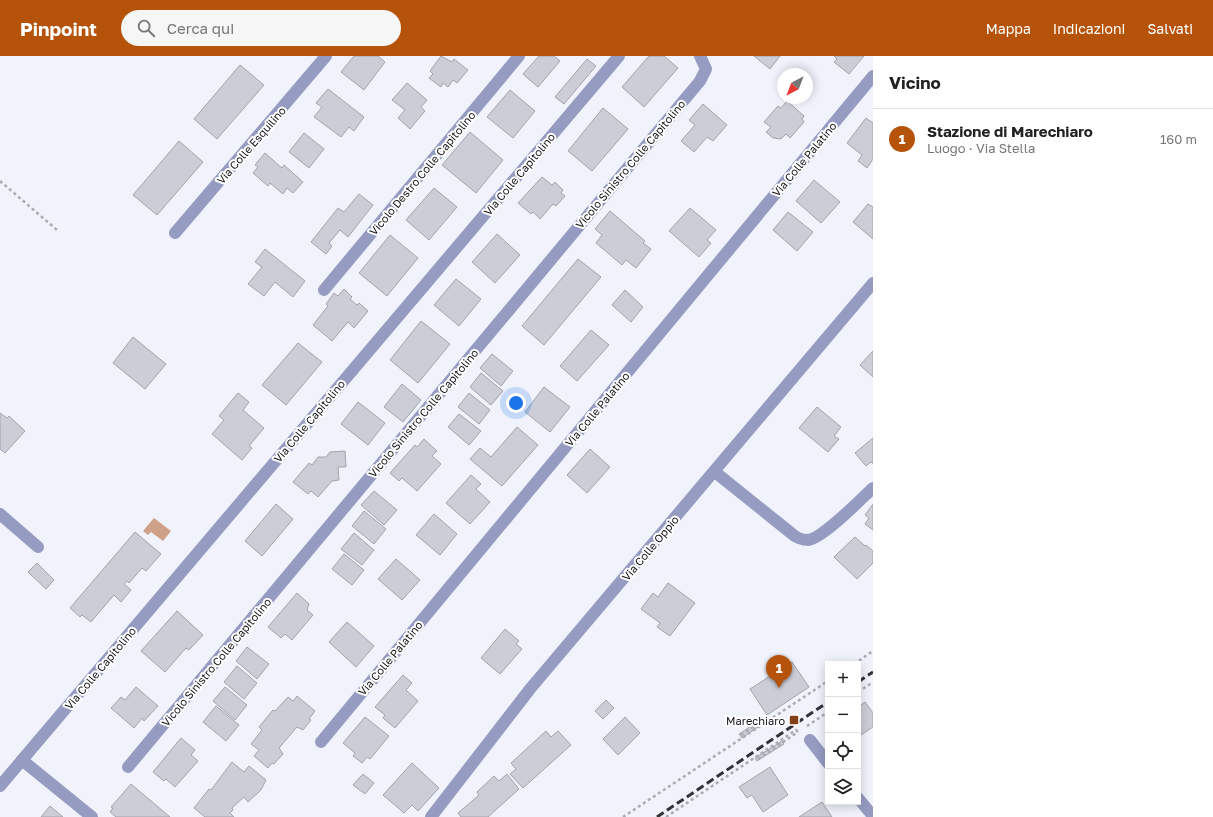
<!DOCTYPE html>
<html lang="it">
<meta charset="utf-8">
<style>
body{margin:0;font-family:"Golos Text",sans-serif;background:#f6f6f6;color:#222}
.controls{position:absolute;right:12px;bottom:12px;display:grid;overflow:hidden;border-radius:0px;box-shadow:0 2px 10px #0003}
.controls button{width:36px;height:36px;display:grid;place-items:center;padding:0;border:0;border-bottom:1px solid #e0e0e0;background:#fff;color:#222;font:20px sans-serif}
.compass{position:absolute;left:777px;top:12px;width:36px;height:36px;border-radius:50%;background:#fff;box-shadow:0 2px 10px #0003;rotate:222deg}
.you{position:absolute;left:516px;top:347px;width:14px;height:14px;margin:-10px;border:3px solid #fff;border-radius:50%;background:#1a73e8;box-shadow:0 0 0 6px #1a73e833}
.badge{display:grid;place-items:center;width:26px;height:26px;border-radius:50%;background:#b45309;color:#fff;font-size:13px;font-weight:700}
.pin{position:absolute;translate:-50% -33px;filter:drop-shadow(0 1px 2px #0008)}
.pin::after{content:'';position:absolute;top:21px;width:14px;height:12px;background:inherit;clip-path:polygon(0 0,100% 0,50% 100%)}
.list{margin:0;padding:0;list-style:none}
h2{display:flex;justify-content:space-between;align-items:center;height:52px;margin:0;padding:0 16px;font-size:17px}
h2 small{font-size:13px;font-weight:400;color:#767676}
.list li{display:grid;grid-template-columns:26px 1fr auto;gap:12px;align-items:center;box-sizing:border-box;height:60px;padding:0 16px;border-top:1px solid #e0e0e0}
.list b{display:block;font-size:15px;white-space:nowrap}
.list p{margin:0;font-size:13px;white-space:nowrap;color:#767676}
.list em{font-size:13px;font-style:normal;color:#767676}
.icon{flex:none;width:22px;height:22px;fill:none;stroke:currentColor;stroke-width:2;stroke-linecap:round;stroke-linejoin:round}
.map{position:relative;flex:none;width:873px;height:761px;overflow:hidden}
header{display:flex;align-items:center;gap:24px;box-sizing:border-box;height:56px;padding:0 20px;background:#b45309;color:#fff}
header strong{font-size:19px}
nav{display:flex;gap:22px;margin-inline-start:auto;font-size:14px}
.search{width:280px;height:36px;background:#f6f6f6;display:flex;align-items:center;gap:10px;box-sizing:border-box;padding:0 14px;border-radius:22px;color:#767676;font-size:15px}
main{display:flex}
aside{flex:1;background:#fff}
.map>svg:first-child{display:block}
.water{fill:#d0a189}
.building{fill:#ccced7;stroke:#a2a4ad}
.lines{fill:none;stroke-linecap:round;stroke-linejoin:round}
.path{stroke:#aaabb3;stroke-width:2.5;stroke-dasharray:3 3;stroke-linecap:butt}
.minor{stroke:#959bc1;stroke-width:12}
.rail{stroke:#333337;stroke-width:3;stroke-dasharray:8 4;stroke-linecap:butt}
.poi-dot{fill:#854116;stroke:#fff;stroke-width:1.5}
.labels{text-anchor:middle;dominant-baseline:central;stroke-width:4;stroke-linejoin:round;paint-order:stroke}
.street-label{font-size:11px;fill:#151518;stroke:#fff}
.poi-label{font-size:11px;fill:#151518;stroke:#fff;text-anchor:end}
</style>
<header>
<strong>Pinpoint</strong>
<div class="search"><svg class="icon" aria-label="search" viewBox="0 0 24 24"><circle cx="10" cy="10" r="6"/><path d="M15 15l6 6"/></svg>Cerca qui</div>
<nav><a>Mappa</a><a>Indicazioni</a><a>Salvati</a></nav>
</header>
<main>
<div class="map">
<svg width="873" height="761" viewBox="0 0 873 761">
<rect width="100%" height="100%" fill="#f0f2fc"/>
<polygon class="water" points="154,462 171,475 163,485 151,476 148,479 143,475"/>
<g class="building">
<polygon points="354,0 378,0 385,6 364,34 341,16"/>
<polygon points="441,0 452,6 454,3 468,14 457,27 453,24 448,31 443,27 441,31 429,22 433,18 430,15"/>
<polygon points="539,0 554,0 560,5 538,31 523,18"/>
<polygon points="649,0 664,0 678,12 644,51 622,31"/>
<polygon points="754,0 780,0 770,13"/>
<polygon points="834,0 864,0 849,18 834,6 837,3"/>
<polygon points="587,3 596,10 564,48 555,41"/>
<polygon points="240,9 264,29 217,83 194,63"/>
<polygon points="407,27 427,44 421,51 425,55 410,73 398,62 405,54 392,44"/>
<polygon points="328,33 364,61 354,75 349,71 341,81 314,61 322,51 316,47"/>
<polygon points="510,34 535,55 513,82 487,61"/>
<polygon points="787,45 804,60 802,63 804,66 790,82 786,78 781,83 773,82 766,76 771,71 764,66 778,50 781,52"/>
<polygon points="703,48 727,69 713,85 707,81 694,96 681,85 695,69 689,64"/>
<polygon points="603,52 628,73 592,115 568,95"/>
<polygon points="866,62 873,67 873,103 867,112 858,105 862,99 847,87"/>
<polygon points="470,76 503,104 476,137 442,109"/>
<polygon points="304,77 324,93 309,112 289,96"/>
<polygon points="179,85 203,106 157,159 133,139"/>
<polygon points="265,97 282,112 284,109 303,126 293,137 287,132 283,138 270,127 268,130 253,117 258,111 255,109"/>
<polygon points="542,121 552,129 555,126 563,134 561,137 565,140 556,150 553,148 540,163 533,156 531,158 518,147"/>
<polygon points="814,124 840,146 821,167 796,145"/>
<polygon points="434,132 457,151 429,184 406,164"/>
<polygon points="359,138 373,149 348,181 340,174 329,187 332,190 326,198 311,186 338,152 344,156"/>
<polygon points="868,148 873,151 873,183 853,166"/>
<polygon points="690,152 716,174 707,184 711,187 699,201 669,175"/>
<polygon points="610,155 645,185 643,187 651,193 636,212 626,204 622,209 596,187 602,179 595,173"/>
<polygon points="788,156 813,176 797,195 773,174"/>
<polygon points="497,178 520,199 495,227 472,206"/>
<polygon points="390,179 418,202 387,240 359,217"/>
<polygon points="265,193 305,225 293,241 275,226 264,240 248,228 262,211 255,206"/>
<polygon points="578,203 601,221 544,289 522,270"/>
<polygon points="456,223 481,243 459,270 434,249"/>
<polygon points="344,233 352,241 350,243 357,249 359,247 368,255 354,272 348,266 332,285 313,269 328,250 326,248 334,237 338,240"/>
<polygon points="625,234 643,251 631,266 612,249"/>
<polygon points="421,265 450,288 418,327 390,304"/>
<polygon points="591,274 609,289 577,325 560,310"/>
<polygon points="133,281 166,308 145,333 113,307"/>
<polygon points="298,287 322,306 286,349 262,329"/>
<polygon points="873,295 873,321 860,309"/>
<polygon points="492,298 513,315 501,330 480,312"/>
<polygon points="481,317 503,335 491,349 470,331"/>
<polygon points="402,328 421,344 403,366 384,351"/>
<polygon points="544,331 570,351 550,376 525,356"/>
<polygon points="238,337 249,346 243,354 264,372 249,390 252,392 242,404 212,378 224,364 219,360"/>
<polygon points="469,337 490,354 479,368 458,351"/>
<polygon points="358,346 385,367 368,389 341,368"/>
<polygon points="817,351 841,371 834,380 839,383 828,396 799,372"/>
<polygon points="0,357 7,362 9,360 25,375 5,397 0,393"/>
<polygon points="459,358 481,375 469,389 448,371"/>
<polygon points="517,371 538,389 502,430 470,403 480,392 491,401"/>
<polygon points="873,382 873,408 871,406 866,410 855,397"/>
<polygon points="424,383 437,395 432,400 441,408 417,435 402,422 399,425 390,417 415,389 417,391"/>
<polygon points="590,393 610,411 587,437 567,419"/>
<polygon points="345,395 346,411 338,411 339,424 332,425 318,441 311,435 308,438 293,426 309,407 312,409 318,401 326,401 330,396"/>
<polygon points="471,419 481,428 476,433 490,446 470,468 446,447"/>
<polygon points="374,435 397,454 384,469 361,449"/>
<polygon points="276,448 293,463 262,500 245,485"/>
<polygon points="873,448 873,474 865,468 869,462 865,459"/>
<polygon points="364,455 386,473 374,488 352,470"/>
<polygon points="434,458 457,478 440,499 416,479"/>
<polygon points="135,476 161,498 146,515 142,512 129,527 127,525 124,528 131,534 121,546 114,539 91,566 82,559 80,561 70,552"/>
<polygon points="354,477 374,494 362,509 341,493"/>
<polygon points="855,481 865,490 866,489 873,495 873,507 857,523 834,501"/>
<polygon points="344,498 364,514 352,529 332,513"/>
<polygon points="396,503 420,524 402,544 378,523"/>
<polygon points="37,507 54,524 46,533 28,516"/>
<polygon points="668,527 695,547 670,580 657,571 660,567 641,553 653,537 658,541"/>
<polygon points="297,537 309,548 307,554 313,559 292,584 285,578 281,582 268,571"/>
<polygon points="177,555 203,579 189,594 186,592 165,616 141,595"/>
<polygon points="347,566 374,590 356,611 329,586"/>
<polygon points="505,573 519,585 516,588 522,593 500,618 481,602"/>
<polygon points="247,591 269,608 257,623 236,605"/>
<polygon points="792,606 809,631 767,659 750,633"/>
<polygon points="237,610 257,627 244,643 224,626"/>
<polygon points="403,619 412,627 406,634 418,645 395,672 383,662 385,659 375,651"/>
<polygon points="136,631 158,650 144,665 142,662 134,672 111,652 121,641 125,644"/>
<polygon points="225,631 247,649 235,664 213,645"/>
<polygon points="297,640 315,655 309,663 311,664 303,674 297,671 279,692 283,698 274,708 272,707 268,712 254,700 259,694 251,688 262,674 259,671 273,654 275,655 288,641 293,645"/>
<polygon points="606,644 614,652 603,663 595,655"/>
<polygon points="865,646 873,657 873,671 858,681 858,651"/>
<polygon points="216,650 239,669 226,685 203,666"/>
<polygon points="365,661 389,680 370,703 367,701 362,707 353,700 355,697 343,687"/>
<polygon points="625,661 640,677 618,699 603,683"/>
<polygon points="765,661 768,664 742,682 739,678"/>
<polygon points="546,675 551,681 558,675 571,689 523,732 510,718 516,713 511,707"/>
<polygon points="181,682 195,694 191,699 198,705 175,731 166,723 164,725 153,716"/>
<polygon points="782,685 784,688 757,705 755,702"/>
<polygon points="232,706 244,716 249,710 266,724 261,734 248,746 244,741 232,752 233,754 230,757 234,761 205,761 194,752 209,733 211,734"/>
<polygon points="412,707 439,732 418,755 412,749 404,757 383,739"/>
<polygon points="770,711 788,739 763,756 752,739 747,742 739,731"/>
<polygon points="363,718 374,727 365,738 353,729"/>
<polygon points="507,718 519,733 488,761 461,761 458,757 479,739 477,736 494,720 499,725"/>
<polygon points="131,728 170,761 116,761 110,756 113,752 111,751"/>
<polygon points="822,746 832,761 799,761"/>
<polygon points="50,750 63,761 41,761"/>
</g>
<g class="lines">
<g class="path">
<polyline points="0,125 57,174"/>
<polyline points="854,608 873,595"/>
<polyline points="858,636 873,626"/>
<polyline points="807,670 828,656"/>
<polyline points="741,679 767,662 769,665"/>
<polyline points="758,703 798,676"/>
<polyline points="623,761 828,625"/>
<polyline points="666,761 796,674 798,676"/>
</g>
<g class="minor">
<polyline points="175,177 326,0"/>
<polyline points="324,234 519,0"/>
<path d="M715,416L791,477C795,481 802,484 808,484C822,483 861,443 873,432"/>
<polyline points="0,458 38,491"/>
<polyline points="810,684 828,707"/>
<polyline points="321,686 873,20"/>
<polyline points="22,704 92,761"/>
<polyline points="128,711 700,25 706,13 700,0"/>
<polyline points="0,730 619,0"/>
<polyline points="858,742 873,760"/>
<polyline points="431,761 530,633 873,227"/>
</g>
<g class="rail">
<polyline points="858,626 873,616"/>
<polyline points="657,761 828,646"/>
</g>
</g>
<rect class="poi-dot" x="789" y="659" width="10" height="10" rx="2"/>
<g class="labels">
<g class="street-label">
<text transform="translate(251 89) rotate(-49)">Via Colle Esquilino</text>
<text transform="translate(804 103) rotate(-50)">Via Colle Palatino</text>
<text transform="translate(630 108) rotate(-50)">Vicolo Sinistro Colle Capitolino</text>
<text transform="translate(422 117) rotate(-50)">Vicolo Destro Colle Capitolino</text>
<text transform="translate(519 118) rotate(-50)">Via Colle Capitolino</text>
<text transform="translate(597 353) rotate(-50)">Via Colle Palatino</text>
<text transform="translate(423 357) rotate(-50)">Vicolo Sinistro Colle Capitolino</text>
<text transform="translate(309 365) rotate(-50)">Via Colle Capitolino</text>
<text transform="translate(650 492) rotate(-50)">Via Colle Oppio</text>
<text transform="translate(390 602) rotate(-50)">Via Colle Palatino</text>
<text transform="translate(216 606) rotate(-50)">Vicolo Sinistro Colle Capitolino</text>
<text transform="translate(100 612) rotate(-50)">Via Colle Capitolino</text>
</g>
<g class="poi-label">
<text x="785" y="664">Marechiaro</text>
</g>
</g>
</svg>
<div class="controls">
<button>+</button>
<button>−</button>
<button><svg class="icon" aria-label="locate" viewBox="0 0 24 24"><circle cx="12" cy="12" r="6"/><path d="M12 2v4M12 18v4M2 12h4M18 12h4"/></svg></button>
<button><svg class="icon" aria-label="layers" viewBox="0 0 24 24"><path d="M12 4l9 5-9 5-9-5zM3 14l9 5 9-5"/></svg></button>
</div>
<svg class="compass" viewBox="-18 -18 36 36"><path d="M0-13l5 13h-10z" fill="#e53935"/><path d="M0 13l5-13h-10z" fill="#767676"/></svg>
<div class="you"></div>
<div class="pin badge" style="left:779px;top:632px">1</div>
</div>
<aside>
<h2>Vicino<small></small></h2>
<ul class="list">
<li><span class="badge">1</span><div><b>Stazione di Marechiaro</b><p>Luogo · Via Stella</p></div><em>160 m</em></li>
</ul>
</aside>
</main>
